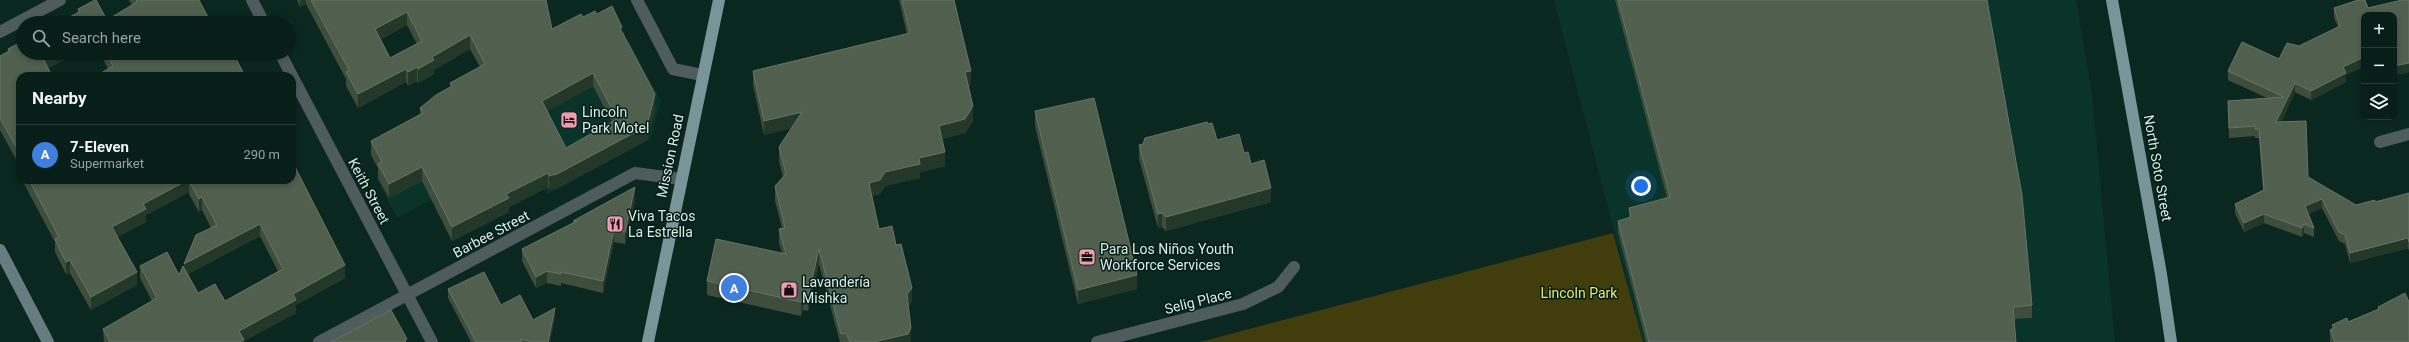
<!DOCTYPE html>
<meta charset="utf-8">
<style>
body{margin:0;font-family:Roboto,sans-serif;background:#162b25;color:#f1f3f6}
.controls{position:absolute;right:12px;top:12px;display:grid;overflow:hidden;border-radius:8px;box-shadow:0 2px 6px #0003}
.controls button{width:36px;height:36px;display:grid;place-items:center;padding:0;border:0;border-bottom:1px solid #293c37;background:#081e18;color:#f1f3f6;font:20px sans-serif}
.you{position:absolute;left:1641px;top:186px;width:14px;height:14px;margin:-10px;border:3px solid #fff;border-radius:50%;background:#1a73e8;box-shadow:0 0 0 6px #1a73e833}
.badge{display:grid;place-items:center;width:26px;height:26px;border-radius:50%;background:#db2777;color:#fff;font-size:13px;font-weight:700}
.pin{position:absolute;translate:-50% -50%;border:2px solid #fff;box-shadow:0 1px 4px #0006}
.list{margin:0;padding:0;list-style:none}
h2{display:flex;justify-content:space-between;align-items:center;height:52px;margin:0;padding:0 16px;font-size:17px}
h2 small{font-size:13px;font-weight:400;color:#98a2a2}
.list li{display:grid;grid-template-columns:26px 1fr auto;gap:12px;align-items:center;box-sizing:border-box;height:60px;padding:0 16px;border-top:1px solid #293c37}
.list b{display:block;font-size:15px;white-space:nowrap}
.list p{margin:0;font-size:13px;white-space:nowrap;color:#98a2a2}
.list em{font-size:13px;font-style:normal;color:#98a2a2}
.icon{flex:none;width:22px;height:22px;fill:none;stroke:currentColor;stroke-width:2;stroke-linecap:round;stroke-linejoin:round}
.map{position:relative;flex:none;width:2409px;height:342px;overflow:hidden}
.search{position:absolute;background:#081e18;box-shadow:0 2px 6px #0003;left:16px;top:16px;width:280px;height:44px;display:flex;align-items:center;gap:10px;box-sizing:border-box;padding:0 14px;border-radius:22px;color:#98a2a2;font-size:15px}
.panel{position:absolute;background:#081e18;box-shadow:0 2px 6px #0003;left:16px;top:72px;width:280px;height:112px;border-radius:12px}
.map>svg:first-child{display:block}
.built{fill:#0a3329}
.park{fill:#413d0d}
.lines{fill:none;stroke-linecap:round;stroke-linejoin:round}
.street{stroke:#4e5c5e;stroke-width:12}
.secondary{stroke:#667c7f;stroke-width:12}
.primary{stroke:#799599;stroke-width:12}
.wall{fill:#3f4e3c;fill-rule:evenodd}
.shaded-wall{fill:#233829}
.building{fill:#505f4e;stroke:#667566;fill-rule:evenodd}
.labels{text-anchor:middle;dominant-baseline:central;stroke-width:3;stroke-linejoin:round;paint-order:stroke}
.poi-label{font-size:14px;fill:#dcece7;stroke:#021e17;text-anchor:start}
.street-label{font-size:14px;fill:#dcece7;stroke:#021e17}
.park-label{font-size:14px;fill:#efe66f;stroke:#021e17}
</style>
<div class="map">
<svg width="2409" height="342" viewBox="0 0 2409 342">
<rect width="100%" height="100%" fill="#0b2820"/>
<g class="built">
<polygon points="1554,0 2076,0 2092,93 2115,342 1643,342"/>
<polygon points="629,41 661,101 651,139 547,195 523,151 397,218 376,178"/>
</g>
<polygon class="park" points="1613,233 1643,342 1200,342"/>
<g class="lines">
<g class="street">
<polyline points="252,0 264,23"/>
<polyline points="637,0 673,69 702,75"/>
<polyline points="0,32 60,0"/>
<polyline points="280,53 432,342"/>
<polyline points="2380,142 2409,134"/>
<polyline points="319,342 635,173 681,179"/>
<polyline points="1097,342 1243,304 1278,287 1294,267"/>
</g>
<polyline class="secondary" points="0,250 48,342"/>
<g class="primary">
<polyline points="2112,0 2161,274 2171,342"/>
<polyline points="648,342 719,0"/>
</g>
</g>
<g class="wall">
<polygon points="129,0 199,0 211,23 58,23 78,13 78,9 107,20 132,5"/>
<path d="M297,0H546L552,29L583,17L597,14L622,33L655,108L647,140L557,188L549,190L548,187L509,207V212L452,241L422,181L389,198L378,178V168L371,155V141L420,114V108L450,87V83L480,67L470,49L434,70V74L418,83L417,81L408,86L406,82L358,108L346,86V79L306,4L300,7ZM407,25L417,44L390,58L381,39ZM593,86L612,122L566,148L547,111Z"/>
<polygon points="899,0 954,0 971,85 968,86 973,121 965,133 942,139 945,166 920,172 920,178 885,186 880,194 872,196 879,229 896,245 912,302 908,306 911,342 840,342 819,264 808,311 803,310 801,316 707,295 707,281 782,253 779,243 779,229 782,228 775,201 775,186 783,177 779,161 779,147 791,128 764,135 753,85 753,71 907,34"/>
<polygon points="1615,0 1987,0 2032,305 2032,318 2014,319 2016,342 1646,342 1618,233 1618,221 1629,218 1629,208 1667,198"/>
<polygon points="2409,0 2409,72 2394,75 2394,15 2346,75 2346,82 2311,100 2295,92 2281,122 2308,177 2356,205 2375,202 2409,193 2409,251 2408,248 2350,263 2345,244 2339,241 2322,208 2308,214 2314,228 2314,237 2304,233 2302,237 2264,223 2244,232 2235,213 2235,204 2263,190 2259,138 2255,138 2255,136 2229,138 2228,101 2267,98 2228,80 2228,71 2279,59 2299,46 2338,27 2334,18 2334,8 2368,8"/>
<polygon points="8,49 20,76 20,176 17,170 17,161 0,130 0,56 8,52"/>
<polygon points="100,53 235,53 237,61 245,76 96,76 108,69"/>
<polygon points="1035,111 1137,289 1078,304 1035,126"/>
<polygon points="1208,124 1217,140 1244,153 1251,164 1271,202 1166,231 1162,227 1158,228 1139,159 1139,145"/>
<polygon points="22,180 189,180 189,192 146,215 146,222 117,237 137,285 91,310 70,273 66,274 55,252 55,242"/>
<path d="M191,180L345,278L296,305V313L244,341V342H104L103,329L152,301L140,278V266L179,275L211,228L202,210L199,212L189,194V181ZM260,236L278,271L225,301L198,293L188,274Z"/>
<polygon points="635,199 625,244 614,242 603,293 561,283 561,286 547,283 536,288 522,261 522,249 573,223 573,221"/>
<polygon points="448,289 501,305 533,320 555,317 550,342 471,342 448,298"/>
<polygon points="2378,307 2409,342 2330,342 2330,330 2332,329 2332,325 2348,322 2378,309"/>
</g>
<g class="shaded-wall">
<polygon points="300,0 306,0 306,4 300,7"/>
<polygon points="407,12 407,25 375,42 375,29"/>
<polygon points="622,27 622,41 620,28"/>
<polygon points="470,35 470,49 434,70 434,74 418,83 418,69 432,57"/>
<polygon points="53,53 78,53 43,71 43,58"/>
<polygon points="2364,57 2364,67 2346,75 2346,82 2311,100 2311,91 2343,67"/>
<polygon points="2409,63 2409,72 2394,75 2394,66"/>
<polygon points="417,67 417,81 408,86 408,72"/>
<polygon points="406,69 406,82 358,108 358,94"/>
<polygon points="971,71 971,85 965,86 965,72"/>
<polygon points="593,73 593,86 542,114 542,101"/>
<polygon points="2295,83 2295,92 2276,132 2276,122"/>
<polygon points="655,94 655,108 647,140 557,188 549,190 549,176"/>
<polygon points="973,106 973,121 965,133 939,140 939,126"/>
<polygon points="802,112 802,126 764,135 764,121"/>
<polygon points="945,152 945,166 920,172 920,178 885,186 880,194 869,197 869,183 885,172 919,158"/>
<polygon points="422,167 422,181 389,198 389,184"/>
<polygon points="548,173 548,187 509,207 509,212 452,241 452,227 506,194"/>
<polygon points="189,180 189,192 146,215 146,222 112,240 112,227 143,204"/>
<polygon points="635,187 635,199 625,244 625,232"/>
<polygon points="1271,188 1271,202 1166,231 1166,217"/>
<polygon points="202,197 202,210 199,212 199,199"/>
<polygon points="2322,199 2322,208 2305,215 2305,206"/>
<polygon points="1162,213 1162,227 1158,228 1158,214"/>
<polygon points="2264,214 2264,223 2244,232 2244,223"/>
<polygon points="260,224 260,236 184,276 184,264"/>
<polygon points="2304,224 2304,233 2302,237 2302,228"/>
<polygon points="614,230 614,242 603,293 603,281"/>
<polygon points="2408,238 2408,248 2350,263 2350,253"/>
<polygon points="819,249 819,264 808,311 808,297"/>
<polygon points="70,260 70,273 66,274 66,262"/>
<polygon points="345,265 345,278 296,305 296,313 244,341 244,342 239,342 239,331 293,294"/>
<polygon points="547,271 547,283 536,288 536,277"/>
<polygon points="137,272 137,285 91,310 91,297"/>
<polygon points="1137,275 1137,289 1078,304 1078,290"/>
<polygon points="912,288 912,302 907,308 907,294"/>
<polygon points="803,296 803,310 801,316 801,302"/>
<polygon points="555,308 555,317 550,342 548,342"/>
<polygon points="911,328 911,342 874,342"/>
</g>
<g class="building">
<polygon points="95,0 96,0 107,20 137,2 136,0 199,0 211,23 58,23 79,12 78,9"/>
<path d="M311,0H546L552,29L581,14L583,17L595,11L597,14L612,6L622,27L620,28L655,94L647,126L557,174L549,176L548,173L506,194L509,198L452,227L422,167L389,184L378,164L382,162L371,141L423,113L420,108L436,95L452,86L450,83L485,64L470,35L432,57L434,60L418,69L417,67L408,72L406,69L358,94L346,72L349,70ZM407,12L422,41L390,58L375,29ZM593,73L617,119L566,148L542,101Z"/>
<polygon points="902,0 954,0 971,71 965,72 973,106 965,119 939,126 945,152 919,158 920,164 885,172 880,180 869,183 879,229 892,226 896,245 901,244 912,288 907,294 911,328 908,334 874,342 850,342 846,333 841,334 819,249 808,297 803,296 801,302 707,281 716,239 786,254 779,229 785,228 775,186 786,174 779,147 802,112 764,121 753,71 910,33"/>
<polygon points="1618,0 1987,0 2022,195 2032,305 2013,307 2016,342 1649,342 1618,221 1631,217 1629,208 1670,197"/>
<polygon points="2358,0 2365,0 2368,8 2402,0 2409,0 2409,63 2394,66 2394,15 2364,15 2364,57 2343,67 2346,73 2311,91 2295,83 2276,122 2306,121 2308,177 2356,205 2375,200 2375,202 2409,193 2409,242 2408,238 2350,253 2345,235 2339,232 2322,199 2305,206 2314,228 2304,224 2302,228 2264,214 2244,223 2235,204 2264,190 2259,129 2255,129 2255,126 2229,128 2228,101 2284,97 2228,71 2242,42 2279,59 2287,43 2299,46 2340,26 2334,8"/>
<polygon points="23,41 23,53 53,53 43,58 52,76 20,76 20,154 0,118 0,56 9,51 8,49"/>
<polygon points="106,53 235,53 237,56 235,57 245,76 204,76 203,74 200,76 96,76 113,66"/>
<polygon points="1094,98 1137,275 1078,290 1035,111"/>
<polygon points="1207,122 1208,124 1212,123 1217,140 1239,134 1244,153 1248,152 1251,164 1264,160 1271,188 1166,217 1162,213 1158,214 1139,145 1143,144 1145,138"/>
<polygon points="20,155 20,163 17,157"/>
<polygon points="292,161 345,265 293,294 296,300 239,331 244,340 240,342 110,342 103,329 157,298 140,266 167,252 179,275 183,266 198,293 215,284 225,301 283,269 260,224 184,264 196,235 217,225 202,197 199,199 189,181 191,180 292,180"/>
<polygon points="29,180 188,180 143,204 146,209 112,227 137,272 91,297 70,260 66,262 62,254 55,239 59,237"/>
<polygon points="635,187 625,232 614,230 603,281 561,272 561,274 547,271 536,277 522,249 577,221 573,221"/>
<polygon points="484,272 501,305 520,295 533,320 555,308 548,342 533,342 520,339 522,342 476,342 448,289"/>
<polygon points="2405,293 2409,302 2409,342 2335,342 2330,330 2334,328 2332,325 2347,318 2348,322 2379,309 2378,307"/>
<polygon points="391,310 407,339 405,340 406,342 331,342"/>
</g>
<defs>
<g id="hotel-square" transform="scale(0.9)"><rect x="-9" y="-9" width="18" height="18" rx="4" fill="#f19ab2" stroke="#021e17"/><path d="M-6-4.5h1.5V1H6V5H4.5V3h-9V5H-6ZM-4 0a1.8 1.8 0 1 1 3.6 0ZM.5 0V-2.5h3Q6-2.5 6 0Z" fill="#111"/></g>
<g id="restaurant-square" transform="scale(0.9)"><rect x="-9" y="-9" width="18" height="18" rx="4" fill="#f19ab2" stroke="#021e17"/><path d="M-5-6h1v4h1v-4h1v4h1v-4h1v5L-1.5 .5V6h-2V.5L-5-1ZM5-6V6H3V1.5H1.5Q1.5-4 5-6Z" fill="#111"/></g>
<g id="office-square" transform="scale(0.9)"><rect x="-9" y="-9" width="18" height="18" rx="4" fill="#f19ab2" stroke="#021e17"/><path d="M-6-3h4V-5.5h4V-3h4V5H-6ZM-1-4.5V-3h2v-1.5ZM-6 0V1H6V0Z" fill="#111"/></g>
<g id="shop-square" transform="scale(0.9)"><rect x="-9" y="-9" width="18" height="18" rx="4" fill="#f19ab2" stroke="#021e17"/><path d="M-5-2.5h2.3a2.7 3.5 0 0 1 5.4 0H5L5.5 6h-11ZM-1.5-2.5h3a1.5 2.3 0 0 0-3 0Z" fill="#111"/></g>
</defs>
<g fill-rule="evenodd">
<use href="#hotel-square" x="569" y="120"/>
<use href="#restaurant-square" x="615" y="224"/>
<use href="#office-square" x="1087" y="257"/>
<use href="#shop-square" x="789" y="290"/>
</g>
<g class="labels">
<g class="poi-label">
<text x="582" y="112">Lincoln<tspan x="582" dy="16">Park Motel</tspan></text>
<text x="628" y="216">Viva Tacos<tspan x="628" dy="16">La Estrella</tspan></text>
<text x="1100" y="249">Para Los Niños Youth<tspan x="1100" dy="16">Workforce Services</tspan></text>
<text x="802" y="282">Lavandería<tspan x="802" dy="16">Mishka</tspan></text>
</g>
<g class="street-label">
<text transform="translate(670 156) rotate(-78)">Mission Road</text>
<text transform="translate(2158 168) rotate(80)">North Soto Street</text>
<text transform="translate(369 191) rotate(62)">Keith Street</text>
<text transform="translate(491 234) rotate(-28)">Barbee Street</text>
<text transform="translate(1198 301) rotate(-14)">Selig Place</text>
</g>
<g class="park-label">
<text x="1579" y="293">Lincoln Park</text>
</g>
</g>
</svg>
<div class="controls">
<button>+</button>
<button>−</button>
<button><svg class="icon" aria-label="layers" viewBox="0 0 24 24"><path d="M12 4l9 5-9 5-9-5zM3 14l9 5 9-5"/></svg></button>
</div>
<div class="you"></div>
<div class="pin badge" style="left:734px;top:288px;background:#3f7fe0">A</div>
<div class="search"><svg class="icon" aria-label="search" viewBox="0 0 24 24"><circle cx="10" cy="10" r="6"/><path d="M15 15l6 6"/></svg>Search here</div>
<section class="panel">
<h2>Nearby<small></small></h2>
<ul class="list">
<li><span class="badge" style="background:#3f7fe0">A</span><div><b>7-Eleven</b><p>Supermarket</p></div><em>290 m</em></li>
</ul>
</section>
</div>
